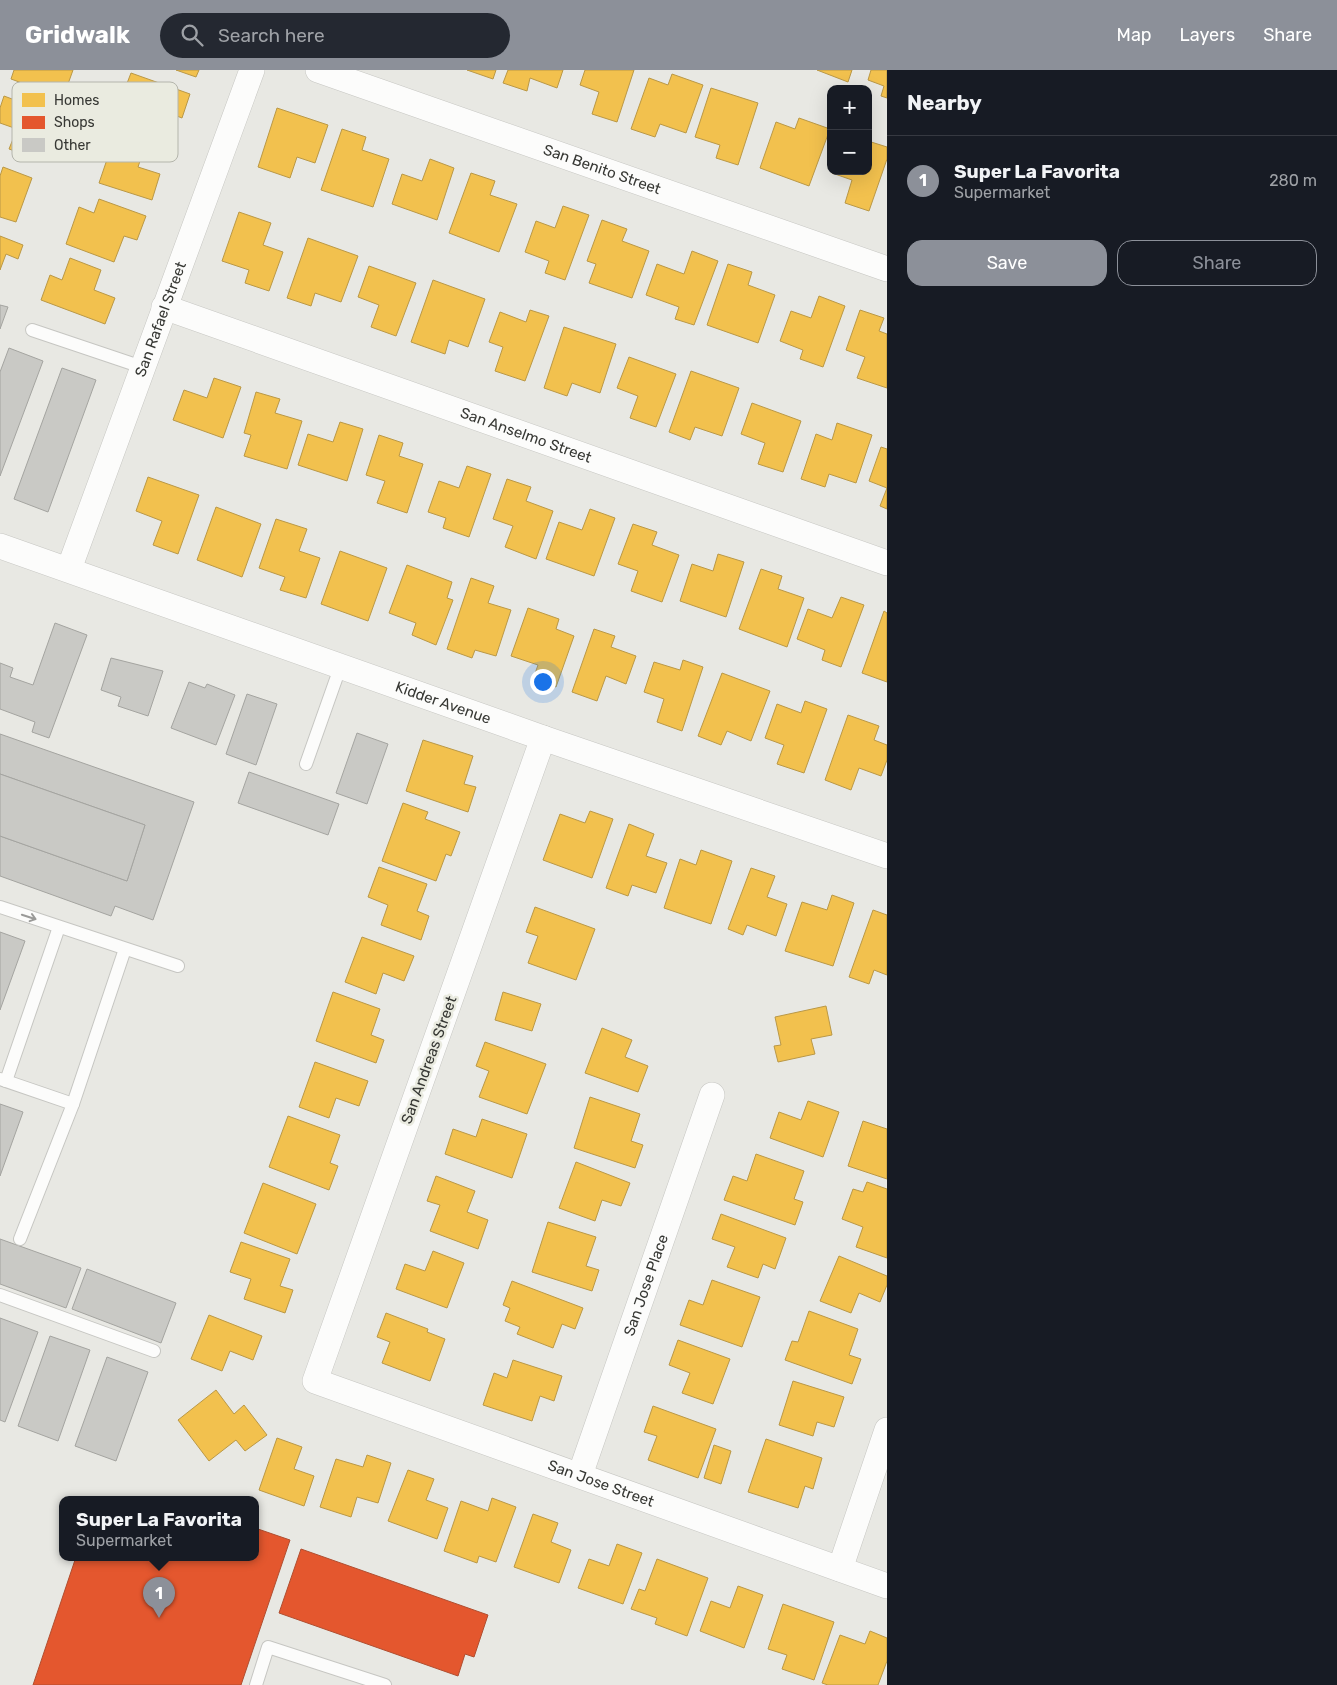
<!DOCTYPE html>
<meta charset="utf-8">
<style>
body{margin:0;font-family:Rubik,sans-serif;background:#242831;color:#f1f3f6}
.controls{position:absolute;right:15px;top:15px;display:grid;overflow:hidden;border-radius:10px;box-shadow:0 5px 20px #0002}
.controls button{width:45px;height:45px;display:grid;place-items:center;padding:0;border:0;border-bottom:1px solid #363941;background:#171b24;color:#f1f3f6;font:25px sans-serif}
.you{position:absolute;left:542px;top:611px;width:18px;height:18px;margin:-12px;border:4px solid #fff;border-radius:50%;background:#1a73e8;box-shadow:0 0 0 8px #1a73e833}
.badge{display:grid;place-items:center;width:32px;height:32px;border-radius:50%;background:#8c9099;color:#fff;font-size:16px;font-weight:700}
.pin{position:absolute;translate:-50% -41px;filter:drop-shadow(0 1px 2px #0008)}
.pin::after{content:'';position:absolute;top:26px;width:18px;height:15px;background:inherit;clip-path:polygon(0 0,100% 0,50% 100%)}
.popup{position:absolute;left:59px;top:1426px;width:200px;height:65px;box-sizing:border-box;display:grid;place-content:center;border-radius:10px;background:#171b24;filter:drop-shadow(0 1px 4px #0005);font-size:16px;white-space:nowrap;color:#9ea1a6}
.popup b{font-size:19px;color:#f1f3f6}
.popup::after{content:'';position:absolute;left:50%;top:100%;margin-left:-10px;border:10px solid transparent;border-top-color:#171b24}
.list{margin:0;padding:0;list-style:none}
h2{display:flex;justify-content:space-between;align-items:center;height:65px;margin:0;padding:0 20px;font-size:21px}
h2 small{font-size:16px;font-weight:400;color:#9ea1a6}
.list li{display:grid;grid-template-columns:32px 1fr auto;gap:15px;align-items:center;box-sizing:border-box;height:90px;padding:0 20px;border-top:1px solid #363941}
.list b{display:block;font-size:19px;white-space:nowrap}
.list p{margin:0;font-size:16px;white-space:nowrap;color:#9ea1a6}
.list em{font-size:16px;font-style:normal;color:#9ea1a6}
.actions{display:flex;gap:10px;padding:15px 20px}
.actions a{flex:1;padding:11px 0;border:1px solid #8c9099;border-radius:15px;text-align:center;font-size:18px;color:#8c9099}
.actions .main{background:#8c9099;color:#fff}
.icon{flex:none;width:28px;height:28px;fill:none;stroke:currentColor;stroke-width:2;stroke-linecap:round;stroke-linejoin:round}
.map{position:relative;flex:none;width:887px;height:1615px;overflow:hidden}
header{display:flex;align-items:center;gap:30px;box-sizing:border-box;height:70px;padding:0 25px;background:#8c9099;color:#fff}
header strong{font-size:24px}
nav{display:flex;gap:28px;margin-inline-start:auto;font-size:18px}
.search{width:350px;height:45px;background:#242831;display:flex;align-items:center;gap:12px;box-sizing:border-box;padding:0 18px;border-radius:28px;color:#9ea1a6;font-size:19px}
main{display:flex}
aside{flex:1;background:#171b24}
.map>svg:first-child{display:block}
.homes{fill:#f2c14e;stroke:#ba9846}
.shops{fill:#e4572e;stroke:#b04e30}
.building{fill:#c9c9c5;stroke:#a4a4a0}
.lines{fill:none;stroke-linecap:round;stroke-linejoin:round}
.lane-casing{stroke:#c6c6c2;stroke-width:14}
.street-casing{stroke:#c6c6c2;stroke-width:26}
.lane{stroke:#fcfcfb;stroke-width:12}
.street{stroke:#fcfcfb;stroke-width:25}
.oneway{stroke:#9a9a98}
.labels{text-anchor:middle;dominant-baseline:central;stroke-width:5;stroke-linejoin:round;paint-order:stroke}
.street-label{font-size:15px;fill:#373834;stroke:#eaebe0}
.key{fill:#eaebe0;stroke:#b4b5ac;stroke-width:1}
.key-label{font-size:14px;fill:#373834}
</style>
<header>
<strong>Gridwalk</strong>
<div class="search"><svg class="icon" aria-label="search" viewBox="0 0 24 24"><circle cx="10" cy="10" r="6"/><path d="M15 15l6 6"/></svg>Search here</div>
<nav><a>Map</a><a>Layers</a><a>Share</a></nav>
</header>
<main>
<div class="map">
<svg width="887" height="1615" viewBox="0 0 887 1615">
<rect width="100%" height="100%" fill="#e8e8e3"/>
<g class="homes">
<polygon points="14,0 73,0 63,28 11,9"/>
<polygon points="176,0 199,0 196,7"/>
<polygon points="467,0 496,0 493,9"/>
<polygon points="508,0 563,0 557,18 530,8 527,21 503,13"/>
<polygon points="585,0 634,0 617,52 592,44 599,22 580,15"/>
<polygon points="817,0 852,0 848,12"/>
<polygon points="871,0 887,0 887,28 881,26 884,16 868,10"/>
<polygon points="131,3 190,24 182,48 169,43 159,69 112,52"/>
<polygon points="672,4 703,15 686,63 660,54 655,67 631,59 649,8 668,15"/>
<polygon points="711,18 758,33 738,95 716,88 720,75 695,67"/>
<polygon points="4,26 74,52 68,68 51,62 40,90 9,79 17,59 0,53 0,38"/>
<polygon points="277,38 328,55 315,93 297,87 290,108 258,97"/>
<polygon points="799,48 830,59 809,116 760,98 776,52 795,59"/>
<polygon points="342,59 366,67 362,80 389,89 373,137 321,120"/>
<polygon points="115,66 145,76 138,97 160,104 152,130 99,113"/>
<polygon points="868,71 887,77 887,89 869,141 845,133 852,110 832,103 832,101 868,101"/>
<polygon points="430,89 454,98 437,150 392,134 402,104 422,111"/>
<polygon points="3,97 32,108 16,152 0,147 0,106"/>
<polygon points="471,103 495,111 490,125 517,134 499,182 449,163"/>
<polygon points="99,129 146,146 137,170 124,166 114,192 66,174 79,137 94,143"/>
<polygon points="563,136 589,145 565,210 545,203 549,191 525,182 536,151 555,158"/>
<polygon points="239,142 271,153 263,175 283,182 269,221 245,213 249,200 222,191"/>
<polygon points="602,150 627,159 622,171 649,181 632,228 589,213 596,194 587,191"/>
<polygon points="0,166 23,175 18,189 6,184 0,200"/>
<polygon points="308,168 358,186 341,232 315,223 311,236 287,228"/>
<polygon points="692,181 718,191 694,255 675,249 679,237 646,225 657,194 684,204"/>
<polygon points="70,188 101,200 94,220 115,228 105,254 41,230 50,205 62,210"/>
<polygon points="728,194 752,202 748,215 775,225 758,273 707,255"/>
<polygon points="369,196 416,213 396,266 371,257 379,235 358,227"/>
<polygon points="433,210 485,229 468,277 449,270 445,284 411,272"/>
<polygon points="819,226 845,236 823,297 800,289 803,280 780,271 791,241 811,248"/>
<polygon points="530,240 549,246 525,311 495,301 503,277 489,272 500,242 526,252"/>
<polygon points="860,240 884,248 879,261 887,264 887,318 857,308 865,287 846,280"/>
<polygon points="564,257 616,274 600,323 572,313 567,326 544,318"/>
<polygon points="629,287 676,304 656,357 630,348 638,326 617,318"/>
<polygon points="691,301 739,318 722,366 695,357 690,370 669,362"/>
<polygon points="214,308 241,317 223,368 173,350 184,320 207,328"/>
<polygon points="256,322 280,329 275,343 302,351 287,399 244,386 251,365 244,363"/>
<polygon points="752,333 801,351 783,402 758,394 765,373 741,364"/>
<polygon points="340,352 363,359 347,411 298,395 308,364 333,372"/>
<polygon points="837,353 872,365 856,413 829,404 825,417 801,409 816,364 832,370"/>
<polygon points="379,365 403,373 399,386 423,394 407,443 377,433 385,411 366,405"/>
<polygon points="881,377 887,379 887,439 880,436 887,418 869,411"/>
<polygon points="467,396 491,404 469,467 443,458 446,448 428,442 439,411 459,418"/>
<polygon points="148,407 199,425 178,484 153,475 162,451 136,441"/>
<polygon points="507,409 531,417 526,431 553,441 536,489 505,477 513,456 493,449"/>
<polygon points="216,437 261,454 242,507 197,490"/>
<polygon points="590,439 615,448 594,506 546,489 559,452 582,460"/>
<polygon points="276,449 307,459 299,481 320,488 306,528 280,520 285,507 259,498"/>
<polygon points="633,454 657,462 652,475 679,485 662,532 631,521 638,501 618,494"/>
<polygon points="340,481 387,498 368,551 321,534"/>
<polygon points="718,484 744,492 726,547 680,531 692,494 713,501"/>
<polygon points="407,495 452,512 447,528 453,530 436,575 412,565 416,553 389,543"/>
<polygon points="761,499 782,506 778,519 804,528 787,577 739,559"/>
<polygon points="471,508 494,516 488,533 511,540 496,586 475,580 472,588 447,579"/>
<polygon points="841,527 864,535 841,597 822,590 825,580 797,569 808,539 832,548"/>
<polygon points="528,538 559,549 556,559 574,566 556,617 533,609 538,595 511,586"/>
<polygon points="884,541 887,543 887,612 862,603"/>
<polygon points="594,559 615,566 611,577 636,586 626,614 606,606 597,631 572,622"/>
<polygon points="683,590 703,597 682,661 657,652 664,629 644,622 654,592 680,600"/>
<polygon points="722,603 770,621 751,671 727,661 721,675 698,666"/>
<polygon points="805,631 827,639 804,703 777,694 784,675 765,668 777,634 801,643"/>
<polygon points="848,645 879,656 874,670 887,675 887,690 881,706 859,698 851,720 825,710"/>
<polygon points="423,670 473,686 464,714 476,717 468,742 406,721"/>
<polygon points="403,733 428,742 425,749 460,762 451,786 446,784 436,811 382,791"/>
<polygon points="590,741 613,749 592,808 543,790 560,744 585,753"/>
<polygon points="629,754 654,764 646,786 667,793 656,823 632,815 628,826 606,818"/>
<polygon points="701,780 732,791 711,854 664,838 680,789 696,795"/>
<polygon points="379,797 427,814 417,841 429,846 421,870 381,855 388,835 368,827"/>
<polygon points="751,798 775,806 767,827 787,834 776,866 747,855 743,865 728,859"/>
<polygon points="832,825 854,833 833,896 785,881 802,832 827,840"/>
<polygon points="535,837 595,859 576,910 528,893 538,866 526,862"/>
<polygon points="873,840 887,845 887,905 874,900 869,914 849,907"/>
<polygon points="362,867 414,886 404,911 383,903 376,924 345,912"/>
<polygon points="333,922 380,939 371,965 384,970 376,993 316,971"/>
<polygon points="503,922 541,934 532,961 495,950"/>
<polygon points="826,936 832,965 811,969 815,984 778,992 774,976 781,975 775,947"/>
<polygon points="602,958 632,970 625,987 648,996 638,1022 585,1003"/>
<polygon points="485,972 546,994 527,1044 479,1027 489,1001 476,996"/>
<polygon points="315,992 368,1011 359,1036 336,1028 329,1048 299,1037"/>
<polygon points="590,1027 640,1044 631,1071 643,1075 635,1098 574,1078"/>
<polygon points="808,1031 839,1042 823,1087 770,1068 779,1042 801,1050"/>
<polygon points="288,1046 340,1065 330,1093 338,1096 329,1120 269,1097"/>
<polygon points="482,1049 527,1064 512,1108 445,1084 453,1059 476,1067"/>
<polygon points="863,1051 887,1059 887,1109 848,1096"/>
<polygon points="756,1084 804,1101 794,1129 803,1132 795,1155 724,1130 733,1106 747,1111"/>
<polygon points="576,1092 630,1113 621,1136 602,1130 595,1151 559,1138"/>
<polygon points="436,1106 475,1121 467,1142 488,1150 478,1179 430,1161 440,1135 427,1131"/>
<polygon points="867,1112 887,1119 887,1188 856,1177 863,1157 842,1149 853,1119 863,1122"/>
<polygon points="263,1113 316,1134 297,1184 244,1163"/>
<polygon points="721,1144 786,1168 775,1199 763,1194 758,1208 727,1197 735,1177 712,1169"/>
<polygon points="548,1152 596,1167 586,1196 599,1200 592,1221 532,1202"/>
<polygon points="241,1172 290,1189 280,1216 293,1220 285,1243 244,1229 251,1209 230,1202"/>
<polygon points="433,1181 464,1193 447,1238 396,1219 405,1194 425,1201"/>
<polygon points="839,1186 887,1206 887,1215 880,1232 859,1223 851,1243 820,1231"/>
<polygon points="712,1210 760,1227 742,1277 680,1255 689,1230 703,1235"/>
<polygon points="512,1211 583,1238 575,1259 562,1254 553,1278 517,1264 520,1257 505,1251 510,1238 503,1235"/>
<polygon points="809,1241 858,1259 849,1285 861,1289 852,1314 785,1290 792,1271 798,1272"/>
<polygon points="386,1243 428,1259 427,1262 445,1269 430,1311 382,1293 390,1272 377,1267"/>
<polygon points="209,1245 262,1266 253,1290 230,1281 222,1301 191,1289"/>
<polygon points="678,1270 730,1289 713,1334 682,1323 690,1303 669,1295"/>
<polygon points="513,1290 562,1306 554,1331 540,1326 532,1351 483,1335 494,1303 507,1308"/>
<polygon points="793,1311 844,1327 834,1357 817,1352 813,1366 779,1355"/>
<polygon points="216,1320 234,1344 244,1335 267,1365 245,1381 236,1370 209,1391 178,1350"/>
<polygon points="653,1336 716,1359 698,1408 648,1390 657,1366 644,1362"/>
<polygon points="277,1368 302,1377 294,1399 314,1406 304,1436 259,1420"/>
<polygon points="766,1369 822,1388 813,1419 805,1416 798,1438 748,1422"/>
<polygon points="714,1375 731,1381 721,1414 704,1408"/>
<polygon points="367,1385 391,1393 378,1433 357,1427 351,1447 320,1437 336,1389 363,1397"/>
<polygon points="408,1400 434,1409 426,1430 448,1438 437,1469 388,1451"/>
<polygon points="492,1428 516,1437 496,1492 479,1486 477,1493 444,1481 461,1431 488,1441"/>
<polygon points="533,1444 558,1453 551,1472 571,1480 559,1513 514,1497"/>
<polygon points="617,1474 642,1483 623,1534 578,1518 589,1489 609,1496"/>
<polygon points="657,1489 708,1508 687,1566 655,1554 657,1548 631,1539 639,1519 645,1521"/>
<polygon points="738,1516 763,1525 744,1578 700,1561 711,1531 730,1538"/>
<polygon points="783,1534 834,1552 814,1610 782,1599 787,1585 768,1579"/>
<polygon points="870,1561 887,1568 887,1591 878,1615 828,1615 822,1613 840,1565 865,1574"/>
</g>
<g class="shops">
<polygon points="255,1458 290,1470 241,1615 33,1615 76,1487 255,1487"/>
<polygon points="301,1479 488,1545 474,1587 465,1584 458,1606 279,1543"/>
</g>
<g class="building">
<polygon points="0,235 8,237 0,259"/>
<polygon points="9,278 43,291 0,406 0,302"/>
<polygon points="62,298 96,310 48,442 14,429"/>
<polygon points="55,553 87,565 49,668 32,662 35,652 0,639 0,593 13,598 10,607 33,615"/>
<polygon points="111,588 163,601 148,646 118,636 121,627 101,620"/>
<polygon points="189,612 205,618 207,614 235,625 216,675 171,658"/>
<polygon points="247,624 277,634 256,695 226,684"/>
<polygon points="357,663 388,674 367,734 336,723"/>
<polygon points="0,664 194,732 153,850 115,836 111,846 0,806 0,766 127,811 145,755 0,704"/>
<polygon points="249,702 339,734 328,765 238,733"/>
<polygon points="0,704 145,755 127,811 0,766"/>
<polygon points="0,862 25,871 0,940"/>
<polygon points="0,1034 23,1042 0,1106"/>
<polygon points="0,1169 81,1198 66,1238 0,1214"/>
<polygon points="87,1199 176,1233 161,1273 72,1239"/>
<polygon points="0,1248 38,1262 5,1352 0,1350"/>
<polygon points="50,1266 90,1280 58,1371 18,1356"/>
<polygon points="107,1287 148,1302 116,1391 75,1376"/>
</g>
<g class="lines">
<g class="lane-casing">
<g id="lane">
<polyline points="32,260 142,297"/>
<polyline points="306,694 341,595"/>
<polyline points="0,837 178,896"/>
<polyline points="0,1009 73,1034"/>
<polyline points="6,1011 59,857"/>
<polyline points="20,1169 73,1034 125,879"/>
<polyline points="0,1225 154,1281"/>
<polyline points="256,1615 268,1577 385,1615"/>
</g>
</g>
<g class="street-casing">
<g id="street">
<path id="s1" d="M318,0L887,199"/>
<path id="s2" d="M164,237L887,493"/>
<path id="s3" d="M0,476L543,668L887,786"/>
<path id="s4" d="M69,499L252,0"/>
<path id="s5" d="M543,668L315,1311L887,1516"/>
<path id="s6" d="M580,1405L712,1025"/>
<polyline points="840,1499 887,1360"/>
</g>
</g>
<use href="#lane" class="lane"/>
<use href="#street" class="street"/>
</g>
<defs><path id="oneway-shaft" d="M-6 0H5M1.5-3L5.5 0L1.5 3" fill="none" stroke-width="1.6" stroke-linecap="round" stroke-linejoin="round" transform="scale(1.25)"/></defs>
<use class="oneway" href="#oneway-shaft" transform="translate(29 847) rotate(18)"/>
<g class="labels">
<g class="street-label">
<text stroke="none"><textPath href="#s1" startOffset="301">San Benito Street</textPath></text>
<text stroke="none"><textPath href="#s4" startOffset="266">San Rafael Street</textPath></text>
<text stroke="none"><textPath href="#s2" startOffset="384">San Anselmo Street</textPath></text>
<text stroke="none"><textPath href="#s3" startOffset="470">Kidder Avenue</textPath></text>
<text transform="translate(429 990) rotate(-70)">San Andreas Street</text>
<text stroke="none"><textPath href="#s6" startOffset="201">San Jose Place</textPath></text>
<text stroke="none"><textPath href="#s5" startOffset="986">San Jose Street</textPath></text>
</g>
</g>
<rect x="12" y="12" width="166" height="80" rx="8" class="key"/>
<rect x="22" y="23" width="23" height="14" fill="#f2c14e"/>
<rect x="22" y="46" width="23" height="13" fill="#e4572e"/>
<rect x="22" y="68" width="23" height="14" fill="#c9c9c5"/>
<g class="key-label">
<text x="54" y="35">Homes</text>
<text x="54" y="57">Shops</text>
<text x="54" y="80">Other</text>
</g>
</svg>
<div class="controls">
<button>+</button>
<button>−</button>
</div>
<div class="you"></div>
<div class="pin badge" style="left:159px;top:1548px">1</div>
<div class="popup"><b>Super La Favorita</b>Supermarket</div>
</div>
<aside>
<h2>Nearby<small></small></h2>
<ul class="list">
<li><span class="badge">1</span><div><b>Super La Favorita</b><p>Supermarket</p></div><em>280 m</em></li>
</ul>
<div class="actions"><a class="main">Save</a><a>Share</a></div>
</aside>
</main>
